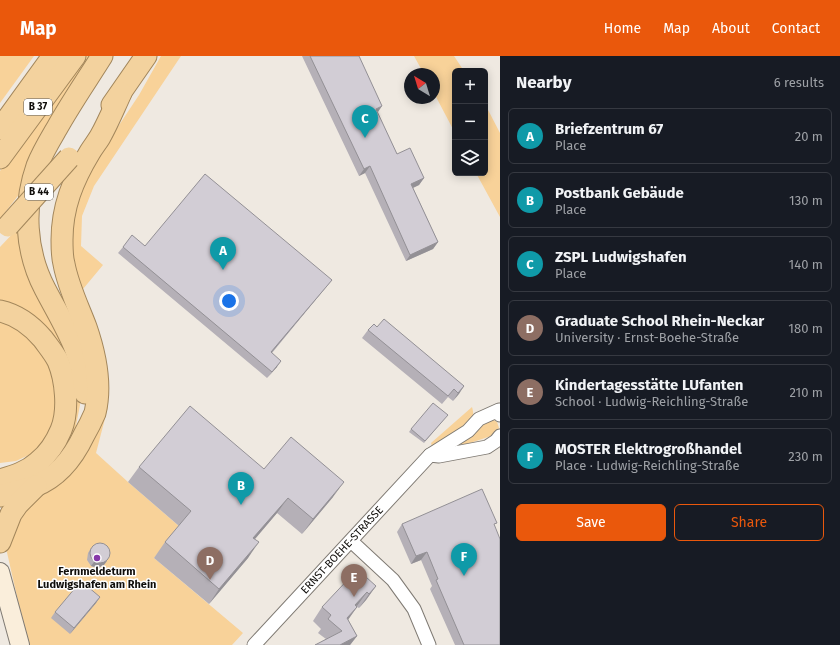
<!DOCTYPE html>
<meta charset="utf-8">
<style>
body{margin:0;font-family:"Fira Sans",sans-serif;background:#20242c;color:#f1f3f6}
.controls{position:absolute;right:12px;top:12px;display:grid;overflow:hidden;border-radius:6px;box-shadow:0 2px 10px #0003}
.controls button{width:36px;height:36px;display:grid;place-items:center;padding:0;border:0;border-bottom:1px solid #363941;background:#171b24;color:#f1f3f6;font:20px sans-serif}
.compass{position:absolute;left:404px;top:12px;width:36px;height:36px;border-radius:50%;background:#171b24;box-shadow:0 2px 10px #0003;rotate:322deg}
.you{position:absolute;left:229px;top:245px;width:14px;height:14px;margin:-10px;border:3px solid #fff;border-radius:50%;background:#1a73e8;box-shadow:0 0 0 6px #1a73e833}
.badge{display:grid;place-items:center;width:26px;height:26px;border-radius:50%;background:#ea580c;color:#fff;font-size:13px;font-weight:700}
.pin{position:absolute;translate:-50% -33px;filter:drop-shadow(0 1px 2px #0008)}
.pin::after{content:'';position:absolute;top:21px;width:14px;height:12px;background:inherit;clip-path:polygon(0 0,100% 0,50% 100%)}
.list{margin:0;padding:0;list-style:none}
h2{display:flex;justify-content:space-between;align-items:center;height:52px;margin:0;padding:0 16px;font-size:17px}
h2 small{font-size:13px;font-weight:400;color:#9ea1a6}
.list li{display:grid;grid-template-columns:26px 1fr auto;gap:12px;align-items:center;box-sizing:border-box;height:56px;margin:0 8px 8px;padding:0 8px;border:1px solid #363941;border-radius:6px}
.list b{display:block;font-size:15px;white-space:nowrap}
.list p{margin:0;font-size:13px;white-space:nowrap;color:#9ea1a6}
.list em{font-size:13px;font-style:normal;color:#9ea1a6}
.actions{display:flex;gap:8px;padding:12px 16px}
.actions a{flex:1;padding:9px 0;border:1px solid #ea580c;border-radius:6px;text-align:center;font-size:14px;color:#ea580c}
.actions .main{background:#ea580c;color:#fff}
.icon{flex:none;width:22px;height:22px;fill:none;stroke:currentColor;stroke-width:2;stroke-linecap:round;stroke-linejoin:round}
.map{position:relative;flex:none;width:500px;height:589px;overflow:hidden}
header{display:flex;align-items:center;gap:24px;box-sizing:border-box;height:56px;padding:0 20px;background:#ea580c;color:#fff}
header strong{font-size:19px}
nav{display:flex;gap:22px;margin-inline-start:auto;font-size:14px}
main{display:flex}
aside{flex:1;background:#171b24}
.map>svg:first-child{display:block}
.grass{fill:#f8d299}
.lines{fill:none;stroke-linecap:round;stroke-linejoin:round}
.minor-casing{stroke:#7f7a73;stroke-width:15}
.secondary-casing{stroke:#7f7a73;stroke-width:20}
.trunk-casing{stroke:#a2865b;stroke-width:23}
.minor{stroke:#fff;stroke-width:13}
.secondary{stroke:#faeedb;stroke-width:18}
.trunk{stroke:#f3d29e;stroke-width:21}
.trunk-bridge-casing{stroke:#a2865b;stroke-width:23;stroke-linecap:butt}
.trunk-bridge{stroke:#f3d29e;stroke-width:21}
.wall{fill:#b5b0b7}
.shaded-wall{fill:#939095}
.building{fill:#d2cdd5;stroke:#939095}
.poi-dot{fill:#8638a9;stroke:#fff;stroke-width:1.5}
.labels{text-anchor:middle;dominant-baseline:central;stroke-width:3;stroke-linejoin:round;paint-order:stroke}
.shield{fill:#fff;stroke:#585654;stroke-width:1}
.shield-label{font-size:10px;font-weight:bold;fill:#100e0b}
.street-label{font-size:11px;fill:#100e0b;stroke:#fff}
.poi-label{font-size:11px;font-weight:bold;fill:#100e0b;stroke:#fff}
</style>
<header>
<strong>Map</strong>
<nav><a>Home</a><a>Map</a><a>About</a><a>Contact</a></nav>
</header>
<main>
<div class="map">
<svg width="500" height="589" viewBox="0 0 500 589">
<rect width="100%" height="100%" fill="#efe9e1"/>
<g class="grass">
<polygon points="0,0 34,0 0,47"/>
<polygon points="84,0 95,0 21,136 0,163 0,115"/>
<polygon points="161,0 181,0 94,130 82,160 81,190 103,209 83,233 107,313 108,327 108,351 96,397 128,426 180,471 154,502 243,577 232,589 26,589 21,568 18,545 6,492 8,480 30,448 67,422 77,411 92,382 73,222 70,160 86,119 139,39"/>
<polygon points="414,0 454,0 464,15 455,15 455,77 434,37 434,18 424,18"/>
<polygon points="485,48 500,77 500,161 476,117 485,117"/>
<polygon points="18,172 79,333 80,349 73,385 64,400 55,404 64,298 0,246 0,191"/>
<polygon points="0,262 10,264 50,299 60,345 48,382 31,398 16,405 0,407"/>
<path d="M472,351C473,354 474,360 473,364C469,371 440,386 432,391L431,387Z"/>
<polygon points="492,363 497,366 499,372 491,380 467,388 450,389 478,369"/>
</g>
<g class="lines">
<g class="minor-casing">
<g id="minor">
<polyline points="430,399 439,400 487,391 496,385 500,380"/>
<polyline points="351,485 393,524 414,553 429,589"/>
<polyline points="254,589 430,399 468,375 479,363 499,354 500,359"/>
</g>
</g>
<g class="secondary-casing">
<polyline id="secondary" points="0,516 20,589"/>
</g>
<g class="trunk-casing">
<g id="trunk">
<polyline points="112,49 146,0"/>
<polyline points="0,73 53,0"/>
<polyline points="0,102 75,0"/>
<path d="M0,255C18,259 31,269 43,283C48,290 54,297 58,305C66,324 69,355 61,374C56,386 48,398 38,406C27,416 14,420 0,424"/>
<path d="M85,337C84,298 62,266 45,233C25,195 23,150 37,110C42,97 50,84 57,72C71,47 87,24 102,0"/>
<path d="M0,440C12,436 24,434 35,430C58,421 74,400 84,379C88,372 92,364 95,357C102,329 95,297 86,271C78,250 68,230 64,208C62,201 62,192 62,184C62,151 73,124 90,96C93,91 97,86 100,81C108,67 114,52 121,37"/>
<polyline points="0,486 11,458 18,448 36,430"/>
</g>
</g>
<use href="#minor" class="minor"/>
<use href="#secondary" class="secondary"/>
<use href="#trunk" class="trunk"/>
<g class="trunk-bridge-casing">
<polyline id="trunk-bridge" points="8,170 69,102"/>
</g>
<use href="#trunk-bridge" class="trunk-bridge"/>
</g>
<g class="wall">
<polygon points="302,0 359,0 377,57 397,98 424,122 419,129 413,132 438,186 433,193 406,205 365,117 359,120"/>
<polygon points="145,190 332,224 327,230 272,297 277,311 267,322 118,197 123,191"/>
<polygon points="377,271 464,330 453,345 448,341 442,348 362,282 368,274"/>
<polygon points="446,361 424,387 409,376 411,373"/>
<polygon points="139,411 264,413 333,441 302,478 277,457 255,483 248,502 209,548 154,502 165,486 179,470 128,426"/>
<polygon points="402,468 494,470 500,589 455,589 430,533 432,530 421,504 411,508 397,476"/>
<polygon points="91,492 104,509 98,512 91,510 87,504 88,497"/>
<polygon points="363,525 376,530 366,544 359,552 357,551 348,564 357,580 350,589 315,589 326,583 318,577 321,573 313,565 322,551"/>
<polygon points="100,541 96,547 70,578 51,562 55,556"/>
</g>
<g class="shaded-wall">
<polygon points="382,50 378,56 376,53"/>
<polygon points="370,110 365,117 359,120 364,113"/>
<polygon points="424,122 419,129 406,135 411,128"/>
<polygon points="438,186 433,193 406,205 410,199"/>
<polygon points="332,224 267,302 271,296"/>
<polygon points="281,305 277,311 267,322 272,316"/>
<polygon points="464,330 459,338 453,345 458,337"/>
<polygon points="344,426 333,441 302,478 313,463"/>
<polygon points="288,442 277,457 243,497 253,482"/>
<polygon points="259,486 248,502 209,548 219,533"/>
<polygon points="427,496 421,504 411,508 416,500"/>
<polygon points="107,505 104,509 98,512 91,510 94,506"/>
<polygon points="376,530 366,544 359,552 369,538"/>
<polygon points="367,536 357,550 355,549"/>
<polygon points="100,541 96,547 70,578 74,572"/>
<polygon points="357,551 347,565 347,562"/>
<polygon points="357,580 350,589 340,589"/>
</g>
<g class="building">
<polygon points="310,0 359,0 382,50 376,53 397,98 410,92 424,122 411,128 438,186 410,199 370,110 364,113"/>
<polygon points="205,118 332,224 271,296 281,305 272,316 123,191 132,179 145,190"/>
<polygon points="384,263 464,330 458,337 454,333 448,340 368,274 374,268 377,271"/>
<polygon points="433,347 448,359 425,385 411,373"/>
<polygon points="190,350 264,413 291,381 344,426 313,463 288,442 253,482 259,486 219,533 165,486 191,455 139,411"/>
<polygon points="482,433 497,467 494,468 500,483 500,589 464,589 436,524 438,523 427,496 416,500 402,468"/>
<circle cx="100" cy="497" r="10"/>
<polygon points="354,517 363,525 366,521 376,530 369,538 367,536 355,549 357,551 347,562 357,580 340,589 315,589 342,575 328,563 331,559 322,551"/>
<polygon points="81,525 100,541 74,572 55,556"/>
</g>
<circle class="poi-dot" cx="97" cy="502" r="4"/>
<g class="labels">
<g class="shield">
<rect x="24" y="43" width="28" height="16" rx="3"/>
<rect x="25" y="128" width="28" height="16" rx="3"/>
</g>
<g class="shield-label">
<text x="38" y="51">B 37</text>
<text x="39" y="136">B 44</text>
</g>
<g class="street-label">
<text transform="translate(342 494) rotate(-47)">ERNST-BOEHE-STRASSE</text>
</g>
<g class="poi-label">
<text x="97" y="515">Fernmeldeturm<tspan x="97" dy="13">Ludwigshafen am Rhein</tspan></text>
</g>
</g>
</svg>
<div class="controls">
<button>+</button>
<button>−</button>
<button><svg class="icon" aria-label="layers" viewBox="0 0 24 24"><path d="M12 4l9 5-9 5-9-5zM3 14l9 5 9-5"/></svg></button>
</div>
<svg class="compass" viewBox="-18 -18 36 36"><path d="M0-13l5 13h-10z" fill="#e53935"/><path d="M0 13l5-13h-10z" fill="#9ea1a6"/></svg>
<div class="you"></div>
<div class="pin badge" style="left:223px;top:214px;background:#0f9aa8">A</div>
<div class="pin badge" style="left:241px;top:449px;background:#0f9aa8">B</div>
<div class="pin badge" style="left:365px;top:82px;background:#0f9aa8">C</div>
<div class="pin badge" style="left:210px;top:524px;background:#8d6e63">D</div>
<div class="pin badge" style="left:354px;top:541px;background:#8d6e63">E</div>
<div class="pin badge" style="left:464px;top:520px;background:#0f9aa8">F</div>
</div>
<aside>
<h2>Nearby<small>6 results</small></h2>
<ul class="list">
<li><span class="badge" style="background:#0f9aa8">A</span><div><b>Briefzentrum 67</b><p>Place</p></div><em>20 m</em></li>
<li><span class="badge" style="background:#0f9aa8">B</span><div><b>Postbank Gebäude</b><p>Place</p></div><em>130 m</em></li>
<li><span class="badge" style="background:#0f9aa8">C</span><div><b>ZSPL Ludwigshafen</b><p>Place</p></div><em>140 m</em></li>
<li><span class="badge" style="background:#8d6e63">D</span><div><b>Graduate School Rhein-Neckar</b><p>University · Ernst-Boehe-Straße</p></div><em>180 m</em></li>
<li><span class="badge" style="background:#8d6e63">E</span><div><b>Kindertagesstätte LUfanten</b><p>School · Ludwig-Reichling-Straße</p></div><em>210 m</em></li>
<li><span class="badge" style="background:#0f9aa8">F</span><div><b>MOSTER Elektrogroßhandel</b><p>Place · Ludwig-Reichling-Straße</p></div><em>230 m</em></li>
</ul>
<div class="actions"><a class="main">Save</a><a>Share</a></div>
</aside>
</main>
